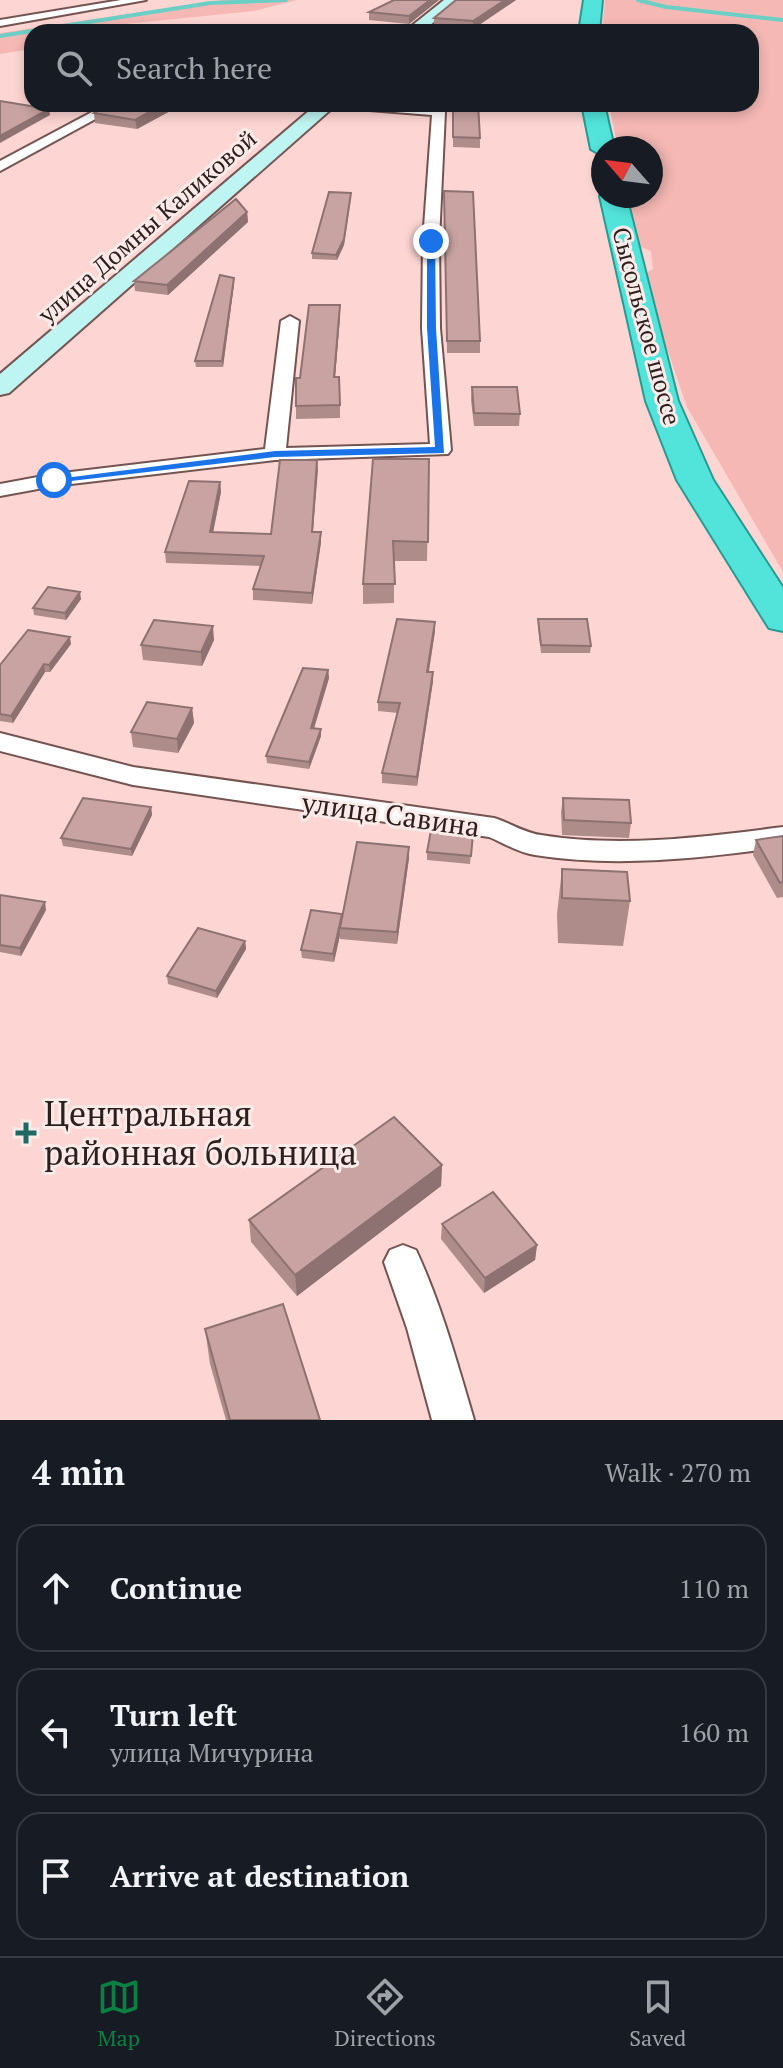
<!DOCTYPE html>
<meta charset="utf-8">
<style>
body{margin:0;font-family:"PT Serif",serif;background:#242831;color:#f1f3f6}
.compass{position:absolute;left:591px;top:136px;width:72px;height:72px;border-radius:50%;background:#171b24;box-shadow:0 4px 12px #0003;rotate:298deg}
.stop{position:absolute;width:24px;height:24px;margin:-18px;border:6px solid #1a73e8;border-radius:50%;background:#fff}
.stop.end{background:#1a73e8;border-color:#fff;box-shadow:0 2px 8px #0008}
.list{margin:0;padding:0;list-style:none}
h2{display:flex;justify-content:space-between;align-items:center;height:104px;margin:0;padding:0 32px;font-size:34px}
h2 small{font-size:26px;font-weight:400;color:#9ea1a6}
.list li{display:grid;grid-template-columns:52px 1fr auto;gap:24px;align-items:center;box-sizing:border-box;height:128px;margin:0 16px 16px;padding:0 16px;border:2px solid #363941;border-radius:24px}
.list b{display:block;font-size:30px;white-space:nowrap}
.list p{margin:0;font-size:26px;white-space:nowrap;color:#9ea1a6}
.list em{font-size:26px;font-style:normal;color:#9ea1a6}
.icon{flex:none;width:44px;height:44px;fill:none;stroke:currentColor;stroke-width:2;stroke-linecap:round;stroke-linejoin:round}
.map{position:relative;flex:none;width:783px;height:1420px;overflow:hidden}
.search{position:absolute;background:#171b24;box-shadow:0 4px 12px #0003;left:24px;right:24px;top:24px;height:88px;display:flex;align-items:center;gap:20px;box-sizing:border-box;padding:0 28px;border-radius:24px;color:#9ea1a6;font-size:30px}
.sheet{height:536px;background:#171b24}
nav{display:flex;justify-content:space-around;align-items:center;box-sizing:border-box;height:112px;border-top:2px solid #363941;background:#171b24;font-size:22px;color:#9ea1a6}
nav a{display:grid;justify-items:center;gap:4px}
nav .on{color:#0b8043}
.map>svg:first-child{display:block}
.green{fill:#f5b8b4}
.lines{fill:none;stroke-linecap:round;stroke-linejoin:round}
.stream{stroke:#6ccfc6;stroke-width:4}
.minor-casing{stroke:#745451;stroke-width:4}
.secondary-casing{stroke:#745451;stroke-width:4}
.trunk-casing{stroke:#289b93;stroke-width:4}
.minor{fill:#fff;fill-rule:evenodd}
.secondary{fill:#bef5f2;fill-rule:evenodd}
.trunk{fill:#52e4db;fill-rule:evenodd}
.wall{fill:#ad8c8a}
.shaded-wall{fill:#8d7271}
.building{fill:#c9a3a1;stroke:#8d7271;stroke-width:2}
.route{fill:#1a73e8}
.poi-dot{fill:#1e6963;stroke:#faeae8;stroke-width:3}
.labels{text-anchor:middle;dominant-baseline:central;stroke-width:6;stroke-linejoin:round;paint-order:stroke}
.far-street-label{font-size:24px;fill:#2d1f1e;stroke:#faeae8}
.street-label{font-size:28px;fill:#2d1f1e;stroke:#faeae8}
.near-poi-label{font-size:34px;fill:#2d1f1e;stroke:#faeae8;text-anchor:start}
</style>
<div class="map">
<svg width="783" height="1420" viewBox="0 0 783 1420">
<rect width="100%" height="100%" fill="#fdd6d3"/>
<g class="green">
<polygon points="223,0 297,0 254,11 116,25 95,32 32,32 32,49 0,54 0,33"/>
<polygon points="605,0 783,0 783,572 687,407 642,275 653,269 651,251 638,246 628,196 651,196 651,148 618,148 609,104 751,104 751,32 602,32"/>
</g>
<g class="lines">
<g class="stream">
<polyline points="638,0 666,7 783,20"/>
<polyline points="0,36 210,3 286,0"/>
</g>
<g class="minor-casing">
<g id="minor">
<polygon points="121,0 146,0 0,26 0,20"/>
<polygon points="107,104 123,104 0,171 0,161"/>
<polygon points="338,104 439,108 445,112 439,241 440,328 451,450 448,454 275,460 54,486 0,496 0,484 54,474 265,449 281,321 290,316 299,321 286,448 430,444 422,328 423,241 432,115 344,108"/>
<path d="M0,733L133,767L494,818C510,823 525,833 541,835C619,848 705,837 783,827V847C703,858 616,868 535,855C519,853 504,843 489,837L133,785L0,751Z"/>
<path d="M403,1245L416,1250C441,1304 457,1362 474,1420H432L407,1328L384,1262L390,1250Z"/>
</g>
</g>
<g class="secondary-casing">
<g id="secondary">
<polygon points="444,0 460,0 422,32 404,32"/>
<polygon points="317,104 337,104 9,393 0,395 0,374"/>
</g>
</g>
<g class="trunk-casing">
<g id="trunk">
<polygon points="584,0 602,0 599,32 579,32"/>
<polygon points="582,104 604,104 614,148 603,148 603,156 591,149"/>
<polygon points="603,192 603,196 626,196 678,401 713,480 783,588 783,631 769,628 677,480 646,401 600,196"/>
</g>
</g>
<use href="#minor" class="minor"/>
<use href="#secondary" class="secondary"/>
<use href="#trunk" class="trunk"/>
</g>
<g class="wall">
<polygon points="394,0 439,0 409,24 369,20 369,12"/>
<polygon points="516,0 473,29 434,26 434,18"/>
<polygon points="453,104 480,138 480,148 453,147"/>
<polygon points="172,110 137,129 95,123 94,113"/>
<polygon points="444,191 480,341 480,353 447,353"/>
<polygon points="351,198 344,245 337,260 312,259 312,253"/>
<polygon points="247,212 248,222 168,295 135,291 134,281"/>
<polygon points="234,278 234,284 223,367 196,367 195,361"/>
<polygon points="340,305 340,317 335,377 340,405 340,418 296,419 296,406 300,378"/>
<polygon points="472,387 520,414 519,426 474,426 471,400"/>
<polygon points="429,459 427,561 394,561 394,603 363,604 363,584"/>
<polygon points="317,460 313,532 321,532 321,542 312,604 253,600 253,589 261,566 166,563 165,552 220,482 221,492 213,532 271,534"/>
<polygon points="81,599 66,620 34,615 33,608"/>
<polygon points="538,619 591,646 590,653 541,653 538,626"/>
<polygon points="435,622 435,631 429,672 433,681 417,786 382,783 382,773 398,713 378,711 378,702"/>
<polygon points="214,640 202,666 143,660 141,645"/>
<polygon points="71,644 50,672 45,672 13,723 0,721 0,665"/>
<polygon points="328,670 329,678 314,728 321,729 321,736 309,769 267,763 266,756"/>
<polygon points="192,708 194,723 178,753 133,747 131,732"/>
<polygon points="563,798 631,823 629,838 562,835 561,812"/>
<polygon points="151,807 152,815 132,856 63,846 61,838"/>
<polygon points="473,834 470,864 427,860 427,852"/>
<polygon points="783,836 783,897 777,898 753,855 756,840"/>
<polygon points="409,847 409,858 397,944 340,939 340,935 334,962 302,958 301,950 342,914"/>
<polygon points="562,869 630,901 623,946 558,943 557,914"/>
<polygon points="0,895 46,910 21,956 0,952"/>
<polygon points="245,941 246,949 217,998 168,984 167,976"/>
<polygon points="442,1165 441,1186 297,1296 251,1242 249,1220"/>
<polygon points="442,1224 537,1245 535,1260 484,1293 441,1239"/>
<polygon points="205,1329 320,1420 226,1420 210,1364"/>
</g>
<g class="shaded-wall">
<polygon points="430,0 439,0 409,24 409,16"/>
<polygon points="505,0 516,0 473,29 473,21"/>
<polygon points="164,104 171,104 172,110 137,129 135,120"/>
<polygon points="49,109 50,115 0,143 0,136"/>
<polygon points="351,193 344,245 337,260 336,255"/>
<polygon points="247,212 248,222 168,295 167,285"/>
<polygon points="234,278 234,284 223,367 222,361"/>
<polygon points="340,305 340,317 334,390 334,377"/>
<polygon points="317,460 318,470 312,542 312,532"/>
<polygon points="220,482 221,492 211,543 210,532"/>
<polygon points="321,532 321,542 312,604 312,593"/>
<polygon points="80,592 81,599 66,620 65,613"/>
<polygon points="435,622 435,631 427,681 427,672"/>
<polygon points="213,626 214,640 202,666 201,652"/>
<polygon points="70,637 71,644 50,672 49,665"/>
<polygon points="44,664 45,672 13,723 11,716"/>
<polygon points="328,670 329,678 312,735 311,728"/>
<polygon points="433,672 433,681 417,786 417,777"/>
<polygon points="192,708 194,723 178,753 177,739"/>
<polygon points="321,729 321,736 309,769 309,762"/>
<polygon points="151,807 152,815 132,856 131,849"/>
<polygon points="409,847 409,858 397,944 397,932"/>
<polygon points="45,902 46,910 21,956 20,948"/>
<polygon points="340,928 340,935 334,962 333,954"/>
<polygon points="245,941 246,949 217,998 216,991"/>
<polygon points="442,1165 441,1186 297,1296 295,1275"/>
<polygon points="537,1245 535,1260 484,1293 485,1278"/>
</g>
<g class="building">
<polygon points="394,0 430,0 409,16 369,12"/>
<polygon points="456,0 505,0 473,21 434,18"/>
<polygon points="0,101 49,109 0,136"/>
<polygon points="109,104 164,104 135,120 94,113"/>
<polygon points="453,104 478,104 480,138 453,137"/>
<polygon points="444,191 473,192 480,341 447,341"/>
<polygon points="329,192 351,193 344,239 336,255 312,253"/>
<polygon points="236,199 247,212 167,285 134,281"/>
<polygon points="220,275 234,278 222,361 195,361"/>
<polygon points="309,305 340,305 334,377 339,377 340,405 296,406 296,378 300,378"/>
<polygon points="472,387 517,387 520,414 474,413"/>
<polygon points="373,459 429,459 428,542 393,541 395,584 363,584"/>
<polygon points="280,460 317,460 312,532 321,532 312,593 253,589 264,556 165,552 189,481 220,482 210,532 271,534"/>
<polygon points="48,587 80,592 65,613 33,608"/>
<polygon points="397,619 435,622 427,672 433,672 417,777 382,773 400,703 378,702"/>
<polygon points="538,619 587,619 591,646 541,645"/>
<polygon points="154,620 213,626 201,652 141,645"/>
<polygon points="28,630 70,637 49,665 44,664 11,716 0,714 0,665"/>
<polygon points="303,668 328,670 311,728 321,729 309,762 266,756"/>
<polygon points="147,702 192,708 177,739 131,732"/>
<polygon points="83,798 151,807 131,849 61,838"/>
<polygon points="563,798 629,800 631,823 564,820"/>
<polygon points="431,830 473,834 471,856 427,852"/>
<polygon points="783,836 783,882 780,883 756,840"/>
<polygon points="357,842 409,847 397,932 340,928"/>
<polygon points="562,869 627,872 630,901 562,898"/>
<polygon points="0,895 45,902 20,948 0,945"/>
<polygon points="311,910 342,914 333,954 301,950"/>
<polygon points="198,928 245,941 216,991 167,976"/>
<polygon points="394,1117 442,1165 295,1275 249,1220"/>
<polygon points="493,1192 537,1245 485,1278 442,1224"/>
<polygon points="283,1304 320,1420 230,1420 205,1329"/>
</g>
<polygon class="route" points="431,238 435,241 436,328 444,453 275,457 54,483 49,480 275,451 435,447 427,328 427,241"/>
<path class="poi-dot" d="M22 1121h8v8h8v8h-8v8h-8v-8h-8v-8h8z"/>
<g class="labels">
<g class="far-street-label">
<text transform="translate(147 226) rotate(-41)">улица Домны Каликовой</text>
<text transform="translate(647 326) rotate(75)">Сысольское шоссе</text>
</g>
<g class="street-label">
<text transform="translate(391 814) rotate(8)">улица Савина</text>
</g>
<g class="near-poi-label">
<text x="44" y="1113">Центральная<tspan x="44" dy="39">районная больница</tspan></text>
</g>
</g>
</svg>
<svg class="compass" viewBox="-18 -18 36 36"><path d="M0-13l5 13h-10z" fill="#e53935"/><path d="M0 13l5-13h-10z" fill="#9ea1a6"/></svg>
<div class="stop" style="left:54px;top:480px"></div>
<div class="stop end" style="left:431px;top:241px"></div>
<div class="search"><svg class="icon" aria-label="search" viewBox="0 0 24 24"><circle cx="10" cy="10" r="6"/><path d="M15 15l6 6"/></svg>Search here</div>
</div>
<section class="sheet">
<h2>4 min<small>Walk · 270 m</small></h2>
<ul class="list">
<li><svg class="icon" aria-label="ahead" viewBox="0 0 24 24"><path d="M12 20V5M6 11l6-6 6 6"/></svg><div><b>Continue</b></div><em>110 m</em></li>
<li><svg class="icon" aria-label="left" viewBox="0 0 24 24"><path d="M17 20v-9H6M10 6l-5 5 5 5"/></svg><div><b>Turn left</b><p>улица Мичурина</p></div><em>160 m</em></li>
<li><svg class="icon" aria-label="arrive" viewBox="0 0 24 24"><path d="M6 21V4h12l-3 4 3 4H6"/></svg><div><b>Arrive at destination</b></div></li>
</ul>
</section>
<nav>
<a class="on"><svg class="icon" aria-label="map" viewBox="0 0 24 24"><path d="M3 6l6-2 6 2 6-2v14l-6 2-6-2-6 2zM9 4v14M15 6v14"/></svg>Map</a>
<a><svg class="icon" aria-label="directions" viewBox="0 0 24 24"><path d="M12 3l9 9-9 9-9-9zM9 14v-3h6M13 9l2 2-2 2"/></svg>Directions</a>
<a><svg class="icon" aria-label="saved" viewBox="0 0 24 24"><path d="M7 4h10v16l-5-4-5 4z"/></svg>Saved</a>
</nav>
